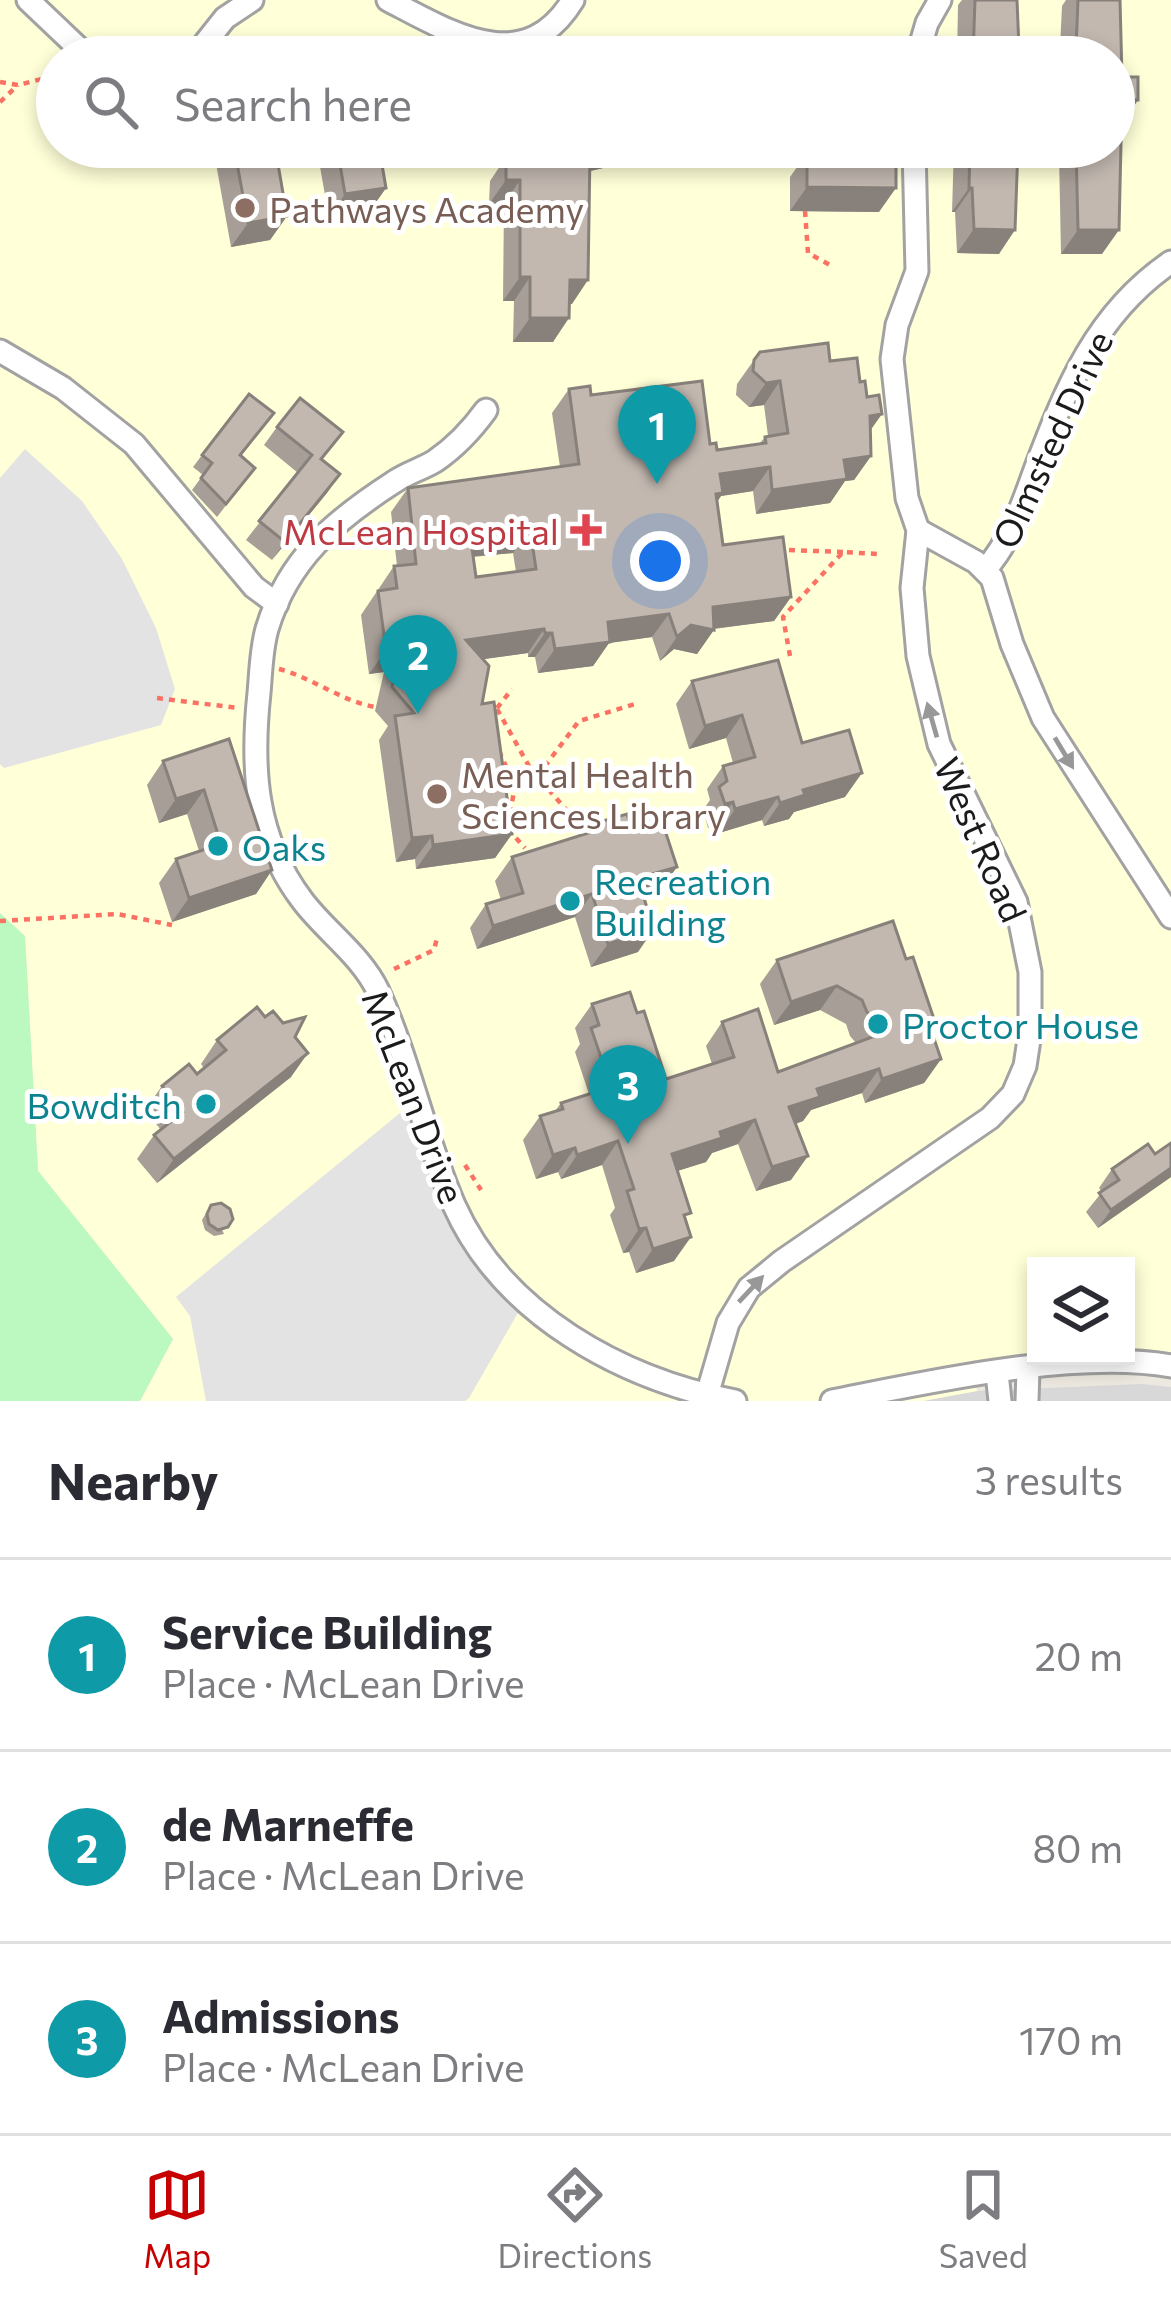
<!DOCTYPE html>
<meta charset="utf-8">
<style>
body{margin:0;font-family:Commissioner,sans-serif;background:#f7f7f7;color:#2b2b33}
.controls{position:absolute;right:36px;bottom:36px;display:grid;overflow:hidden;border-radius:0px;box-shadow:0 6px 18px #0003}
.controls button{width:108px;height:108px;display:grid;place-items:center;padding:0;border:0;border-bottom:3px solid #e1e1e2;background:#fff;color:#2b2b33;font:60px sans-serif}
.you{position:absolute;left:660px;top:561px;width:42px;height:42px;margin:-30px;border:9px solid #fff;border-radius:50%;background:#1a73e8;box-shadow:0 0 0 18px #1a73e833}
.badge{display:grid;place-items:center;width:78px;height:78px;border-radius:50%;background:#c70001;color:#fff;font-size:39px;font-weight:700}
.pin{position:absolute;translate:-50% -99px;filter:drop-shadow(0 3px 6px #0008)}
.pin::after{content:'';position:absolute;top:63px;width:42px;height:36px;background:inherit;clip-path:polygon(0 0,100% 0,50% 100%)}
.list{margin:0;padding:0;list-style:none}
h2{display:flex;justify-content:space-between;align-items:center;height:156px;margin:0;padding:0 48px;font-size:51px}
h2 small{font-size:39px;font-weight:400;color:#7c7c81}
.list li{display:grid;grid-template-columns:78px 1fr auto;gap:36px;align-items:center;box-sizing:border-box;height:192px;padding:0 48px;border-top:3px solid #e1e1e2}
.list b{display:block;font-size:45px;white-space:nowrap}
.list p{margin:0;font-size:39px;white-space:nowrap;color:#7c7c81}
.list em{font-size:39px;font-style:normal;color:#7c7c81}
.icon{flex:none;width:66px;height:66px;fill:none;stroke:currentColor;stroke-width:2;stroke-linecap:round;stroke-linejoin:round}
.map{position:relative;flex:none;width:1171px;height:1401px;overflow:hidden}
.search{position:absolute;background:#fff;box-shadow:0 6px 18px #0003;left:36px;right:36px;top:36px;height:132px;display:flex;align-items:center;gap:30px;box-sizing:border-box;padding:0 42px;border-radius:66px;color:#7c7c81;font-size:45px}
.sheet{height:732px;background:#fff}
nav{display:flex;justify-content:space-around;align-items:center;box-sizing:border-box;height:168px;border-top:3px solid #e1e1e2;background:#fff;font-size:33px;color:#7c7c81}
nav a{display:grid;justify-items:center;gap:6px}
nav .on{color:#c70001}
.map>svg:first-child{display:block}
.residential{fill:#d9d8d8}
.education{fill:#ffffd8;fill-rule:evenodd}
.park{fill:#bbf9c0}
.parking{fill:#e3e3e3}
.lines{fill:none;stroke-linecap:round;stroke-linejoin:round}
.street-casing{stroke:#a2a2a2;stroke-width:27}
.path{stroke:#fb7264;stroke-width:4.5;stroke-dasharray:6 6;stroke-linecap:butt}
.street{stroke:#fff;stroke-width:21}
.wall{fill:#a79e97;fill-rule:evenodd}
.shaded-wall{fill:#88817b}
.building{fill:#c2b8b0;stroke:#88817b;stroke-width:3;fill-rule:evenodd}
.oneway{fill:#989898}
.education-dot{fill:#8d6e63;stroke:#fff;stroke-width:4.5}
.health-dot{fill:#e0444e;stroke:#fff;stroke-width:4.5}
.culture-dot{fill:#0f9aa8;stroke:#fff;stroke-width:4.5}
.labels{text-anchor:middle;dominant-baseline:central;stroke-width:10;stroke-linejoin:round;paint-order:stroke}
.education-label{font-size:36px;fill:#785e54;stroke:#fff;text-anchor:start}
.street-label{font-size:36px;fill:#1b1b1b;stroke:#fff}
.health-label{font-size:36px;fill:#be3a42;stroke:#fff;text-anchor:end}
.culture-label{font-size:36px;fill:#0d838f;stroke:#fff;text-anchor:start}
</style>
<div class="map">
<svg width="1171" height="1401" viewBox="0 0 1171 1401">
<rect width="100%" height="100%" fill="#ede9e0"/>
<polygon class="residential" points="1142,1384 1171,1387 1171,1401 923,1401 977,1391"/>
<path class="education" d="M0,0H1171V1352L1126,1350V1266H1036V1353L971,1361L977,1391L923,1401H140L173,1339L38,1171L25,937L0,913ZM57,57H1114V147H57Z"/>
<polygon class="park" points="0,913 25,936 38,1171 173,1339 140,1401 0,1401"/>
<g class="parking">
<polygon points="25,449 82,501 122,559 156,628 175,689 161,725 4,768 0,764 0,478"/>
<polygon points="406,1108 436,1196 454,1233 519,1311 469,1398 465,1401 206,1401 190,1316 176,1297"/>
</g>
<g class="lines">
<g class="street-casing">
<g id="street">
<polyline points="28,0 88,57"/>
<path d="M388,0C450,32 524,80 573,0"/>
<polyline points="194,57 225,18 252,0"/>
<polyline points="917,57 927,23 940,0"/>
<polyline points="0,351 63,388 134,444 254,587 277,604"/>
<path d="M486,410C473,428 454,448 435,461C422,469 407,473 394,482C335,520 288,559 267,629C261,650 261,672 259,693C251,768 255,838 302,900C325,931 361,955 378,991C409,1059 424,1136 454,1205C503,1315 622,1379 735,1401"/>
<polyline points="918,530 976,562 992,578 1012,644 1043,718 1171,917"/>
<path d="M985,570C1011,540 1022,506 1035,470C1066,388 1096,313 1171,262"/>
<polyline points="997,1373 1000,1401"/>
<polyline points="707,1395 728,1323 749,1288 782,1261 990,1118 1013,1094 1025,1066 1030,1033 1030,972 1016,902 939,744 918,656 912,588 918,530 907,498 892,359 897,325 917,271 914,147"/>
<path d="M832,1401C929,1382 1075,1349 1171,1366"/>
<polyline points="1027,1401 1028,1369"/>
</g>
</g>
<g class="path">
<polyline points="0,82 18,85 57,75"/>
<polyline points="0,102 18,85"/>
<polyline points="805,211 808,253 830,265"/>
<polyline points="789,550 843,552"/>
<polyline points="790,656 783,617 843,552 878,554"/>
<path d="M279,669C313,678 341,701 375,707"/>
<polyline points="157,698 238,708"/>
<polyline points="497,708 512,689"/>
<polyline points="497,709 530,768 582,828"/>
<polyline points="499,751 515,786 509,819"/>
<polyline points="515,786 542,770 579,721 638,703"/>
<polyline points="508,829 525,848"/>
<polyline points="0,921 117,914 172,925"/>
<polyline points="394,969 434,950 437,938"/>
<polyline points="465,1165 481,1190"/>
</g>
<use href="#street" class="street"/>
</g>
<g class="wall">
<polygon points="962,0 1017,0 1019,48 1060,48 1062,6 1066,0 1120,0 1122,77 1138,100 1121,123 1102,254 1061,254 1059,154 1018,153 999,254 957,253 955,212 952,212 954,147 1114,147 1114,57 957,57 958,5"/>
<polygon points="213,147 379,147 386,188 369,212 329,218 319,161 296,166 291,160 277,163 287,216 270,240 231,247"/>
<polygon points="532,147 616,165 590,171 572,304 570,304 553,342 513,342 514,301 503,301 504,204 489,204 490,181 506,157 525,157"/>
<polygon points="833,147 892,147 879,212 790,211 790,177 807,153 833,153"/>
<path d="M754,360L830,361L870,431L871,456L854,480L845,481L830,503L756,514L753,491L721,496L717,502L723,545L791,597L774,621L714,629L697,654L674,649L660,661L652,637L609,643L593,666L538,673L535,657H528V653L483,659L482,704L512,834L495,858L416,869L415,859L396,862L379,740L388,726L375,711L384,672L369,674L361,615L394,566H397L391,512L408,488L560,467L552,413L569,389L591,395L710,444L717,450L760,443L765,437L768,436L764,405L749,407L736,395L737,384ZM513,553L516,572L476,577L473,557Z"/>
<polygon points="265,426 241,456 255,468 217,517 192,490 203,475 193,467 202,455"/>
<polygon points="277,427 340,474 272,560 246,540 298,473 264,445"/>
<polygon points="692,681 802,743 845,797 794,812 789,819 764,826 762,820 719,833 717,825 708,828 703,810 710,800 707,789 723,766 733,763 726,738 689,749 676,704"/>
<polygon points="229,739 272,870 256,894 172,922 159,883 176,859 199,851 187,814 159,823 147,785 163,761"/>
<polygon points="599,822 630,824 661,890 644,896 638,952 591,967 575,917 477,949 470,928 486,904 501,900 495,881 512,857 593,831"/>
<polygon points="777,960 929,1026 941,1059 924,1083 865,1103 862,1093 811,1110 803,1121 796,1124 791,1180 756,1191 738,1144 712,1153 706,1162 677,1171 686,1220 674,1261 636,1273 629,1252 623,1253 610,1215 615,1208 602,1165 561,1179 558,1172 536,1179 523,1140 540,1116 555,1111 561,1103 589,1094 575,1052 580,1044 575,1028 592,1004 637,1013 666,1079 712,1064 706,1046 722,1022 778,1072 856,1043 850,1036 846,1024 820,1010 774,1025 760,984"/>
<polygon points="265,1017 295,1037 291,1077 157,1183 137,1159 154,1135 161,1130 145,1110 162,1086 197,1074 204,1068 201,1064 217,1040"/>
<polygon points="1112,1169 1171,1177 1098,1228 1086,1212 1102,1192 1099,1188"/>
<polygon points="211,1205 224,1234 214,1236 205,1230 202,1220"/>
</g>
<g class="shaded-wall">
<polygon points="1122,100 1138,100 1121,124"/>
<polygon points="271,147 300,147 291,160 257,166"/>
<polygon points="309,147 329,147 319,161 296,166"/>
<polygon points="608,147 629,147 616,165 573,175 590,151"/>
<polygon points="1006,147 1063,147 1059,154 1002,153"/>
<polygon points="506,180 520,180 504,204 489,204"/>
<polygon points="807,187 896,188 879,212 790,211"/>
<polygon points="386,188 369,212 329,218 345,194"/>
<polygon points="969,188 972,188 955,212 952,212"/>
<polygon points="287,216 270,240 231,247 248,223"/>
<polygon points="974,229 1015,230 999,254 957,253"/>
<polygon points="1078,230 1119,230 1102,254 1061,254"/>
<polygon points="520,277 530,277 514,301 503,301"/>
<polygon points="570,280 588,280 572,304 553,304"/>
<polygon points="530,318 569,318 553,342 513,342"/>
<polygon points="780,381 764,405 749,407 766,383"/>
<polygon points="882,414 865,438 870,416"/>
<polygon points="871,456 854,480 845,481 830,503 756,514 772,490 844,460"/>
<polygon points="770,467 753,491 721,496 706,517 720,474"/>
<polygon points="340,474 327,493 272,560 285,542"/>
<polygon points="530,529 513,553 453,558 470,534"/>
<polygon points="791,597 774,621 710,629 714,630 697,654 674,649 660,661 677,637 713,607"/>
<polygon points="669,614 652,637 609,643 593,666 538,673 555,649 608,622"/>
<polygon points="544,629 528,653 449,664 466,640"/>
<polygon points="545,633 552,633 535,657 528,657"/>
<polygon points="401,648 384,672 369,674 386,650"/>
<polygon points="742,715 726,738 689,749 705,726"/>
<polygon points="862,773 845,797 794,812 789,819 764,826 780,803 803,790"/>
<polygon points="204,790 187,814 159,823 176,799"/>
<polygon points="778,797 762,820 719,833 735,809"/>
<polygon points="733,802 717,825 708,828 725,804"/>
<polygon points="512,834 495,858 416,869 433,845"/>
<polygon points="432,836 415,859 396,862 412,838"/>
<polygon points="677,867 661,890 645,895 638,905 640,886 652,874"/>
<polygon points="272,870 256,894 172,922 189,898"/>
<polygon points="592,894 575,917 477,949 493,926"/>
<polygon points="654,929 638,952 591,967 608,944"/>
<polygon points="837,986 820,1010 774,1025 791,1002"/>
<polygon points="308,1053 291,1077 157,1183 174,1159"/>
<polygon points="941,1059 924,1083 865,1103 882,1079"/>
<polygon points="879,1069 862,1093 811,1110 803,1121 773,1131 789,1107 817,1089"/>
<polygon points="755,1120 738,1144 712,1153 706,1162 655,1178 672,1154 720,1132"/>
<polygon points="618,1141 602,1165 561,1179 577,1155"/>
<polygon points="575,1148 558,1172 536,1179 553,1155"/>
<polygon points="808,1156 791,1180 756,1191 772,1167"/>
<polygon points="1171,1168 1171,1177 1098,1228 1111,1210"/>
<polygon points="646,1228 629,1252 623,1253 639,1229"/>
<polygon points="691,1237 674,1261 636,1273 653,1249"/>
</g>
<g class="building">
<polygon points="975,0 1017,0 1019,48 1076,49 1078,0 1120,0 1122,77 1138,77 1138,100 1122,100 1119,230 1078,230 1076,147 1114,147 1114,57 973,57"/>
<polygon points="780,42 807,42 807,57 775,57 775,49 780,49"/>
<polygon points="631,45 633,54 659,48 660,54 684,49 686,57 576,57"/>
<polygon points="234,147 275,147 287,216 248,223"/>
<polygon points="337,147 379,147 386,188 345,194"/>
<polygon points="532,147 608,147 590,151 588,280 570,280 569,318 530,318 530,277 520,277 520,180 506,180 506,157 532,157"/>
<polygon points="850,147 892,147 892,159 896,159 896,188 807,187 807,153 850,153"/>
<polygon points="970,147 1018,147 1015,230 974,229 972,188 969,188"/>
<path d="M828,343L830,361L857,358L860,382L865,381L867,397L879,395L882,414L870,416L871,456L844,460L847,479L772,490L770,467L720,474L723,493L716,494L723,545L783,537L791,597L713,607L714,630L691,625L677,637L669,614L608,622L610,642L555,649L552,633H545L544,629L466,640L489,666L482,704L494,702L512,834L433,845L432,836L412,838L395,716L414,713L392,687L401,648L386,650L378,591L397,588L394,566L416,564L408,488L579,464L569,389L590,386L591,395L702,381L710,444L716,443L717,450L766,443L765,437L788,433L780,381L766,383L753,371L754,360L760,352ZM530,529L536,569L476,577L470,534Z"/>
<polygon points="249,394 274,413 240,455 255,468 226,504 201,478 212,463 202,455"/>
<polygon points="300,398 343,432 321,459 340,474 285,542 259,521 312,455 277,427"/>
<polygon points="778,660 802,743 849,730 862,773 803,790 805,795 780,803 778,797 735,809 733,802 725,804 719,787 727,781 723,766 755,757 742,715 705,726 692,681"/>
<polygon points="229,739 272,870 189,898 176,859 221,844 204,790 176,799 163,761"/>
<polygon points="627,814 630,824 660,815 677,867 652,874 654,881 640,886 654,929 608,944 592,894 493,926 486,904 523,893 512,857 601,829 599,822"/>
<polygon points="893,921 906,959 913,957 934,1019 928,1021 941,1059 882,1079 879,1069 817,1089 820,1097 789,1107 808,1156 772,1167 755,1120 720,1132 722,1138 672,1154 691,1213 684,1215 691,1237 653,1249 646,1228 639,1229 627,1191 634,1189 618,1141 577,1155 575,1148 553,1155 540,1116 563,1109 561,1103 611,1087 591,1028 599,1025 592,1004 630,992 637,1013 644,1011 666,1079 734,1057 722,1022 758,1009 778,1072 886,1032 867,1012 862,1000 837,986 791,1002 777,960"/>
<polygon points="257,1007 265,1017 273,1011 283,1023 305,1017 295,1037 308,1053 174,1159 154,1135 183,1112 162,1086 189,1064 197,1074 226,1050 217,1040"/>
<polygon points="1171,1143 1171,1168 1111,1210 1099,1193 1119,1180 1112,1169 1148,1144 1155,1154"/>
<polygon points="221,1203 230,1209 233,1219 228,1227 218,1230 209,1224 207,1214 211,1205"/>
</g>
<defs><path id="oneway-solid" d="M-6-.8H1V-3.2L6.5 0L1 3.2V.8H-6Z" transform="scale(3)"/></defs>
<g class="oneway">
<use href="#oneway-solid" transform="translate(932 720) rotate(-106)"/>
<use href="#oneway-solid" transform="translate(1064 753) rotate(59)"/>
<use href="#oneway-solid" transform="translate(751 1289) rotate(-47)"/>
</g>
<g class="education-dot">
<circle cx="245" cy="208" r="12"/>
<circle cx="437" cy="794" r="12"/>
</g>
<path class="health-dot" d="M580 512h12v12h12v12h-12v12h-12v-12h-12v-12h12z"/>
<g class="culture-dot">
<circle cx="218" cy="846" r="12"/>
<circle cx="570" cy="901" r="12"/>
<circle cx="878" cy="1024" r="12"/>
<circle cx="206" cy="1104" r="12"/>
</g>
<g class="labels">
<g class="education-label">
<text x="269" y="208">Pathways Academy</text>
<text x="461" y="773">Mental Health<tspan x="461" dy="41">Sciences Library</tspan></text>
</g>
<g class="street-label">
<text transform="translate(1051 439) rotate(-65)">Olmsted Drive</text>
<text transform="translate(982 839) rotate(66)">West Road</text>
<text transform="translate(415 1096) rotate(69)">McLean Drive</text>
</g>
<g class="health-label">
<text x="559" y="530">McLean Hospital</text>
</g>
<g class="culture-label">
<text x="242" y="846">Oaks</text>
<text x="594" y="880">Recreation<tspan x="594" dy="41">Building</tspan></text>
<text x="902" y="1024">Proctor House</text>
<text x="182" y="1104" text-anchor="end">Bowditch</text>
</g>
</g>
</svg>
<div class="controls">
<button><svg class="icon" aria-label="layers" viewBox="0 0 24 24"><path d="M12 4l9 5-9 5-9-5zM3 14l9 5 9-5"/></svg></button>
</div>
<div class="you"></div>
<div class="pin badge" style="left:657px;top:484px;background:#0f9aa8">1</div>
<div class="pin badge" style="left:418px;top:714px;background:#0f9aa8">2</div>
<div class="pin badge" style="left:628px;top:1144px;background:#0f9aa8">3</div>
<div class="search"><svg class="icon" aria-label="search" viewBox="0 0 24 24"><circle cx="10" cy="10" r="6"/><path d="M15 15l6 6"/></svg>Search here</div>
</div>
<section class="sheet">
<h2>Nearby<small>3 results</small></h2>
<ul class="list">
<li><span class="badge" style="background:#0f9aa8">1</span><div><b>Service Building</b><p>Place · McLean Drive</p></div><em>20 m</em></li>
<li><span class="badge" style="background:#0f9aa8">2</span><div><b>de Marneffe</b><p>Place · McLean Drive</p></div><em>80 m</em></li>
<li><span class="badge" style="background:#0f9aa8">3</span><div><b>Admissions</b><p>Place · McLean Drive</p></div><em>170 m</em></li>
</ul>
</section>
<nav>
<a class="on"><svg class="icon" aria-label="map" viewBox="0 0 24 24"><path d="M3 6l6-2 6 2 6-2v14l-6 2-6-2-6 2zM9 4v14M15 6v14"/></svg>Map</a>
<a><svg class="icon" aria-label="directions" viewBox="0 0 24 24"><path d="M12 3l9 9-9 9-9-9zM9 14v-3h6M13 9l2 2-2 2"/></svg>Directions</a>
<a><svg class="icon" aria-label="saved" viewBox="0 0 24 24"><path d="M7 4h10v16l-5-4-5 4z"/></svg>Saved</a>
</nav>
